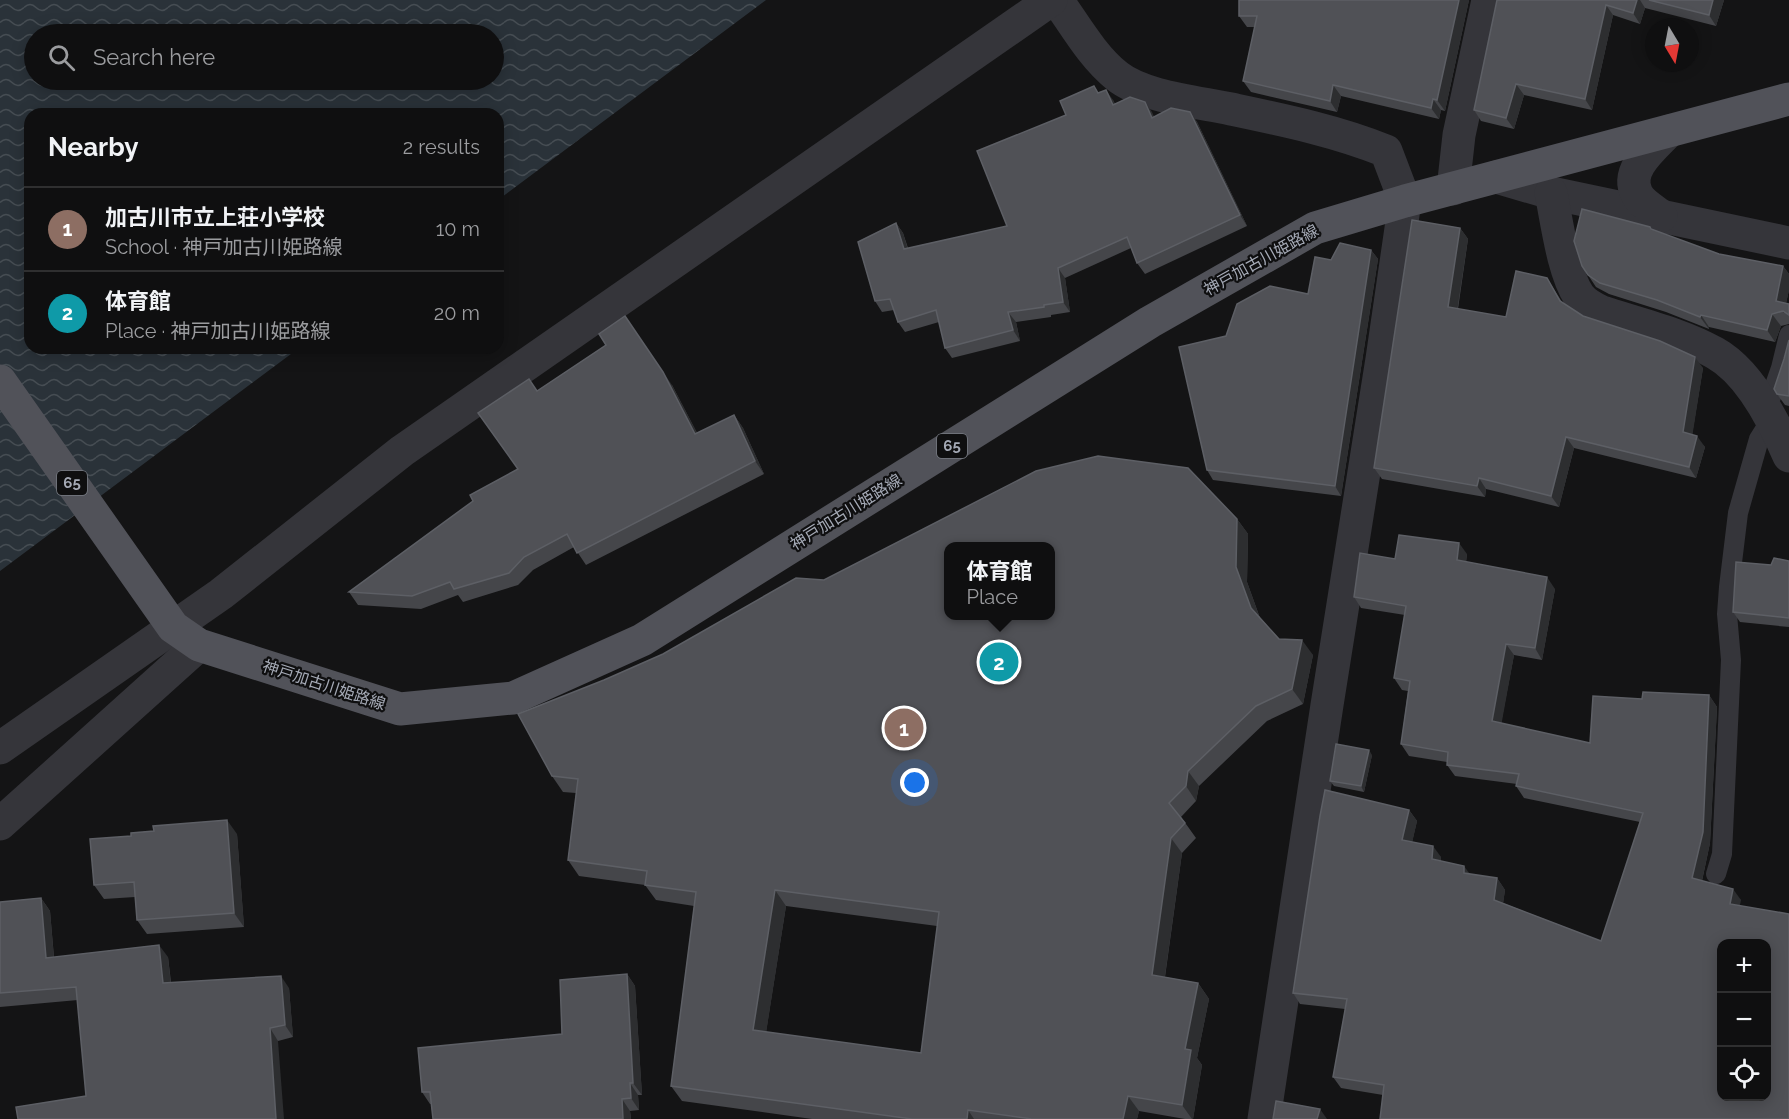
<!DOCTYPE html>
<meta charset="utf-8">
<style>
body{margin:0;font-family:Raleway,"Noto Sans JP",sans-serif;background:#1d1d1e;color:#f1f3f6}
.controls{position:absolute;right:18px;bottom:18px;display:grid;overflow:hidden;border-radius:12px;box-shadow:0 3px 15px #0003}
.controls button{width:54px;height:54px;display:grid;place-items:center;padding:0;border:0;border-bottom:2px solid #2f2f30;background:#0f0f10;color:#f1f3f6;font:30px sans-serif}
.compass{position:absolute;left:1645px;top:18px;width:54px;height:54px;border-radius:50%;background:#0f0f10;box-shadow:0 3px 15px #0003;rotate:170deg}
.you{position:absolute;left:915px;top:783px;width:21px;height:21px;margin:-15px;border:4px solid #fff;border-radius:50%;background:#1a73e8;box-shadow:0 0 0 9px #1a73e833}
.badge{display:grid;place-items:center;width:39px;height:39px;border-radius:50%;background:#7c3aed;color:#fff;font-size:20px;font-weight:700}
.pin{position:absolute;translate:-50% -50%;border:3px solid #fff;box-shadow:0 2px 6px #0006}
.popup{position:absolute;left:944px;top:542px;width:111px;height:78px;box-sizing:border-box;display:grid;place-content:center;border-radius:12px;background:#0f0f10;filter:drop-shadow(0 2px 4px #0005);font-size:20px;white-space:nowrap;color:#9b9c9f}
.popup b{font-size:22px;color:#f1f3f6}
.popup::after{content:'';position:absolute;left:50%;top:100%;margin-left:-12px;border:12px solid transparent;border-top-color:#0f0f10}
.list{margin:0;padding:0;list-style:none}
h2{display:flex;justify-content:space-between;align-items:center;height:78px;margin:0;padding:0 24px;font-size:26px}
h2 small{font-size:20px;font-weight:400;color:#9b9c9f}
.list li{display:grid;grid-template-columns:39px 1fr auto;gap:18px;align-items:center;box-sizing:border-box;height:84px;padding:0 24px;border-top:2px solid #2f2f30}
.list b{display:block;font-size:22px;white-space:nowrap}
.list p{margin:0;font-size:20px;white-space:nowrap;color:#9b9c9f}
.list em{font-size:20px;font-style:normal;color:#9b9c9f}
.icon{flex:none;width:33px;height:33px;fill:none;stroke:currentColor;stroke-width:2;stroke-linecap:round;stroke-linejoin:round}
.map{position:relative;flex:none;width:1789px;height:1119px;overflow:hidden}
.search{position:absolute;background:#0f0f10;box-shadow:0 3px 15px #0003;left:24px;top:24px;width:480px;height:66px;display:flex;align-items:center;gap:15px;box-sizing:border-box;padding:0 21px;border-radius:33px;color:#9b9c9f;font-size:22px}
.panel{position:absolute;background:#0f0f10;box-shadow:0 3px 15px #0003;left:24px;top:108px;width:480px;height:246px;border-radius:18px}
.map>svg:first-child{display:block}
.water{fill:url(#water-waves);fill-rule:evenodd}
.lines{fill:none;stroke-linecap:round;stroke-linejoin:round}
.service{stroke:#35353a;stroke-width:20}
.minor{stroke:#35353a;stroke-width:33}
.primary{stroke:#515259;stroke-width:33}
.wall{fill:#45464a;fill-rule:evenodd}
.shaded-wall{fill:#2d2e30}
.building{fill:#505156;stroke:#5d5f65;stroke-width:1.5;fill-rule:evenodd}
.labels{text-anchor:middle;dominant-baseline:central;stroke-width:4.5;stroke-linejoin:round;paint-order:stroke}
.shield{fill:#0f0f10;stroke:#787c84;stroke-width:1.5}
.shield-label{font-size:15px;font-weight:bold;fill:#a5aab6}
.street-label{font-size:16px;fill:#a5aab6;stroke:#0f0f10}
</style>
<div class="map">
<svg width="1789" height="1119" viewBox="0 0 1789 1119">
<defs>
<pattern id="water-waves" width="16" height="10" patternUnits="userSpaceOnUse" patternTransform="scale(1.5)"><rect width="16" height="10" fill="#2a3239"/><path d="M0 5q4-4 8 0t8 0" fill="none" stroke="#464d53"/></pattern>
</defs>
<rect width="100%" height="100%" fill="#141415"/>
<path class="water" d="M0,0H766L498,200V114H30V348H299L0,571ZM34,34H494V80H34Z"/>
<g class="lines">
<g class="service">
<polyline points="1766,411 1781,368 1789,335"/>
<polyline points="1716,874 1722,854 1731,660 1727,614 1729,587 1738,513 1759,439 1771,420"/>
</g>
<g class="minor">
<path d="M1057,0C1075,25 1092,56 1117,76C1143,97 1198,102 1231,109C1283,120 1337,131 1386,151L1405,201L1382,359L1327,705L1264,1119"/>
<polyline points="1496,177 1551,193 1789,243"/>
<polyline points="1453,189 1459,135 1488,0"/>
<path d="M1551,193C1557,222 1563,272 1579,296C1585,304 1593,308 1602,312C1639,324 1681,334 1715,353C1749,372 1774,421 1789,456"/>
<path d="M1661,216C1654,210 1641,203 1637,194C1624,170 1654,147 1669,131"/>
<polyline points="0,748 221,594 402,451 1051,0"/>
<polyline points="0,824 199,645"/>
</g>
<polyline class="primary" points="0,381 173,627 199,645 400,709 513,698 642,640 1150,322 1315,228 1405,201 1789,99"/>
</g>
<g class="wall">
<polygon points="1469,0 1445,111 1441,110 1439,119 1341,96 1337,112 1251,92 1243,81 1255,27 1247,27 1239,16"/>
<polygon points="1497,0 1724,0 1716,26 1645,8 1640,24 1613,15 1592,110 1524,95 1514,129 1481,121 1474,110"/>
<polygon points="1099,93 1113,100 1115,104 1145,102 1154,117 1190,112 1197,122 1247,226 1145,274 1137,263 1131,248 1065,278 1070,312 1051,315 1051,317 1016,322 1020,341 952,358 945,348 939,322 905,332 898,322 894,310 882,312 875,301 896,223 903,233 908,248 1007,226 1066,115"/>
<polygon points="1650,227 1652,230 1719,254 1783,266 1789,274 1789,290 1786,303 1789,304 1789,324 1781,326 1775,342 1709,327 1709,329 1666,312 1609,294 1596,287 1588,275"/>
<polygon points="1460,228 1468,239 1458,309 1506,317 1547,278 1562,302 1583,316 1703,368 1692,435 1705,447 1696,478 1574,448 1559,507 1486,489 1485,497 1382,479 1374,468"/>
<polygon points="1371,250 1378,259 1341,496 1213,480 1207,470 1226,336 1308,294 1331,260"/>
<polygon points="1789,340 1789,406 1785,405 1777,394"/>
<polygon points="672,385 697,433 734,415 743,428 764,474 586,565 574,547 533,570 518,585 463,602 458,595 421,609 358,605 349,592 518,469 537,391"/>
<path d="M1237,519L1248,534L1247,582L1260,618L1279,639L1313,655L1303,704L1267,721L1199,786L1196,801L1181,817L1196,838L1182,853L1165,977L1198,983L1209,999L1197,1058L1202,1065L1193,1119H1185L1139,1111L1137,1119H812L682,1101L671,1086L694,906L656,900L645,885L579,876L568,860L576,793L563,792L552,776L604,680L663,654L824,580ZM786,906L937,926L921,1053L766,1032Z"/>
<polygon points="1467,554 1466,562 1555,589 1542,660 1514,655 1501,723 1590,743 1642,699 1709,695 1717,707 1710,843 1702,881 1741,900 1383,1095 1341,1088 1333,1077 1345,1009 1300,1004 1293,993 1409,810 1417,821 1412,842 1441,857 1441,861 1470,874 1497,878 1505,890 1503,903 1601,941 1640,822 1524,798 1516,786 1517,784 1455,776 1447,765 1447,762 1409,756 1401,744 1408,691 1402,690 1394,678 1405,615 1361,608 1354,597 1395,559"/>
<polygon points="1789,561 1789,627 1740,622 1733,612 1771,565"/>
<polygon points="1372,755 1364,792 1334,786 1330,781"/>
<polygon points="237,834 244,927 147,934 137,920 135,897 104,899 94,885"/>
<polygon points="41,898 50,911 54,957 168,957 171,982 289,988 293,1037 278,1041 86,1096 78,1000 0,1007 0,902"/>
<polygon points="627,974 635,986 642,1095 638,1095 639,1110 630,1111 631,1119 433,1119 431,1104 430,1104 422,1092 562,1034"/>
</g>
<g class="shaded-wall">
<polygon points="1459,0 1469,0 1445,111 1437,100"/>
<polygon points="1637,0 1640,0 1645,8 1640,24 1633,13"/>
<polygon points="1713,0 1724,0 1716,26 1709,15"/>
<polygon points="1606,5 1613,15 1592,110 1585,99"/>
<polygon points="1516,84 1524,95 1514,129 1506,118"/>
<polygon points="1333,85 1341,96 1337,112 1330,101"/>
<polygon points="1106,90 1113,100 1120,115 1113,105"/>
<polygon points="1433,99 1441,110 1439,119 1431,108"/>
<polygon points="1145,102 1152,112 1159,128 1152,118"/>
<polygon points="1190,112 1197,122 1247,226 1240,215"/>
<polygon points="896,223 903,233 911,260 904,249"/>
<polygon points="1460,228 1468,239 1456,318 1448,307"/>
<polygon points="1371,250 1378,259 1341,496 1335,486"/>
<polygon points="1783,266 1789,274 1789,290 1784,313 1776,301"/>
<polygon points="1058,268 1065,278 1070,312 1063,302"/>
<polygon points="1008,312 1016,322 1020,341 1013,330"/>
<polygon points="1772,314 1781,326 1775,342 1767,330"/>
<polygon points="1701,315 1709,327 1709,329 1700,317"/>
<polygon points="633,329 672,385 704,446 695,434"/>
<polygon points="1695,357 1703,368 1691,444 1683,432"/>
<polygon points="734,415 743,428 764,474 755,461"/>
<polygon points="1697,436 1705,447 1696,478 1689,467"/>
<polygon points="1566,437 1574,448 1559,507 1551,496"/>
<polygon points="1479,478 1486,489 1485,497 1477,486"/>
<polygon points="1237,519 1248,534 1247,582 1262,624 1251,608 1236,567"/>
<polygon points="1459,543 1467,554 1465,571 1457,560"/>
<polygon points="1547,577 1555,589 1542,660 1535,648"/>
<polygon points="1302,640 1313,655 1303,704 1292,689"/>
<polygon points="1506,644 1514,655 1500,732 1492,721"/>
<polygon points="1709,695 1717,707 1710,843 1700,890 1692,878"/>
<polygon points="1369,750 1372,755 1364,792 1361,786"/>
<polygon points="1188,771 1199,786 1196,801 1186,786"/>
<polygon points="1409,810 1417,821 1410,852 1402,840"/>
<polygon points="227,820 237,834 244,927 234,913"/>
<polygon points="1171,838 1182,853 1163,990 1152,975"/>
<polygon points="1433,846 1441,857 1440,871 1432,859"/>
<polygon points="1464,866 1472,877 1464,873"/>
<polygon points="1497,878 1505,890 1502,911 1494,900"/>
<polygon points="1733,889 1741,900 1738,915 1730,904"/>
<polygon points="775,890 786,906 764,1046 753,1030"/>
<polygon points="41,898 50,911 55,971 46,958"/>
<polygon points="159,945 168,957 172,995 163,983"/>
<polygon points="627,974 635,986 642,1095 633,1083"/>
<polygon points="281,976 289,988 293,1037 285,1025"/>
<polygon points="1198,983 1209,999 1197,1058 1202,1065 1193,1119 1192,1119 1182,1105 1185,1049"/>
<polygon points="270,1028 278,1041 284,1119 276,1119"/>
<polygon points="630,1083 638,1095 639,1110 631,1098"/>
<polygon points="1128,1096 1139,1111 1137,1119 1123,1119"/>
<polygon points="622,1099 630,1111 631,1119 623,1119"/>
<polygon points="1320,1109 1327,1119 1317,1119"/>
<polygon points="968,1110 974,1119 967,1119"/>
</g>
<g class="building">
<polygon points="1239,0 1459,0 1437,100 1433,99 1431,108 1333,85 1330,101 1243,81 1257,16 1239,16"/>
<polygon points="1497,0 1637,0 1633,13 1606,5 1585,99 1516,84 1506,118 1474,110"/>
<polygon points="1649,0 1713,0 1709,15"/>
<polygon points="1094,86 1098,93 1106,90 1113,105 1130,97 1145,102 1152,118 1171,108 1190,112 1240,215 1137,263 1127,237 1058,268 1063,302 1044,305 1044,307 1008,312 1013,330 945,348 936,310 898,322 890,299 875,301 858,242 896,223 904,249 1007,226 977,151 1066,115 1060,101"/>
<polygon points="1582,209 1650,227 1651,229 1719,254 1783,266 1776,301 1789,304 1789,315 1783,311 1772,314 1767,330 1701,315 1700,317 1657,300 1600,283 1588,275 1582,266 1574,241"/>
<polygon points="1412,220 1460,228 1448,307 1506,317 1516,271 1547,278 1560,301 1583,316 1660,341 1695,357 1683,432 1697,436 1689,467 1566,437 1551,496 1479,478 1477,486 1374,468"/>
<polygon points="1340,243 1371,250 1335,486 1207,470 1179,347 1226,336 1237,304 1270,286 1308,294 1315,257 1331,260"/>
<polygon points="625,316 663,372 695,434 734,415 755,461 577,553 567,534 524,557 509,573 454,589 450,582 412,596 349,592 473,501 470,495 518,469 478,413 529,379 537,391 606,345 599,334"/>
<polygon points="1789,340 1789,396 1777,394 1774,389 1784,359"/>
<path d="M1098,456L1188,468L1237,519L1236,567L1251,608L1279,639L1302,640L1292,689L1256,706L1188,771L1186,786L1169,803L1185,823L1171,838L1152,975L1198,983L1185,1049L1191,1050L1182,1105L1128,1096L1123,1119H1032L968,1110L967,1119H912L671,1086L696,892L645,885L647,871L568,860L578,779L552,776L518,714L604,680L663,654L796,578L824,580L1036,471ZM948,546H1050V615H948ZM775,890L939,912L921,1053L753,1030Z"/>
<path d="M1399,535L1459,543L1457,560L1547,577L1535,648L1506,644L1492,721L1590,743L1593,696L1642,699L1643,692L1709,695L1703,832L1692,878L1733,889L1730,904L1789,914V1119H1380L1384,1085L1333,1077L1347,999L1293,993L1320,816L1325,790L1409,810L1402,840L1433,846L1432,859L1464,866V873L1497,878L1494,900L1601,941L1643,813L1516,786L1519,774L1447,765L1448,752L1401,744L1410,681L1394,678L1406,606L1354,597L1360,553L1395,559ZM1722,944H1767V1096H1722Z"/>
<polygon points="1774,558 1789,561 1789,618 1733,612 1736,562 1771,565"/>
<polygon points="1336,744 1369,750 1361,786 1330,781"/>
<polygon points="227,820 234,913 137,920 134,882 94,885 90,839 131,836 131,833 154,831 153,826"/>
<polygon points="41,898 46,958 159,945 163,983 281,976 285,1025 270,1028 276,1119 18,1119 16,1107 86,1096 76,987 0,993 0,902"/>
<polygon points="627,974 633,1083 630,1083 631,1098 622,1099 623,1119 433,1119 430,1092 422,1092 418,1048 562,1034 560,980"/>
<polygon points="1276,1101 1320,1109 1317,1119 1273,1119"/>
</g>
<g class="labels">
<g class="shield">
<rect x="937" y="434" width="30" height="24" rx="4.5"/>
<rect x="57" y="471" width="30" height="24" rx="4.5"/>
</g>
<g class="shield-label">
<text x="952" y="446">65</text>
<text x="72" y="483">65</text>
</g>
<g class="street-label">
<text transform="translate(1261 260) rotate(-29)">神戸加古川姫路線</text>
<text transform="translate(846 512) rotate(-32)">神戸加古川姫路線</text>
<text transform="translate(324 685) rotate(18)">神戸加古川姫路線</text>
</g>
</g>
</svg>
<div class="controls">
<button>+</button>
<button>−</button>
<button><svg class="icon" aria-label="locate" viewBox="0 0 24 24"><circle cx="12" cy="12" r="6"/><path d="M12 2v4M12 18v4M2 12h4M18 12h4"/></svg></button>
</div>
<svg class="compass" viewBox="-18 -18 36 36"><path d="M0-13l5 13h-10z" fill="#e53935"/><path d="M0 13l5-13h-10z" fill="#9b9c9f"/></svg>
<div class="you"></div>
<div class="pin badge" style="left:904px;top:728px;background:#8d6e63">1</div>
<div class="pin badge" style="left:999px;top:662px;background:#0f9aa8">2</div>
<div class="popup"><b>体育館</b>Place</div>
<div class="search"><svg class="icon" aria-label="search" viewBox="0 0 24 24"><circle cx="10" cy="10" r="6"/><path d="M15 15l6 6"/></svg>Search here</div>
<section class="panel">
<h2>Nearby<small>2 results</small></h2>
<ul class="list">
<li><span class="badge" style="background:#8d6e63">1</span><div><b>加古川市立上荘小学校</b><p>School · 神戸加古川姫路線</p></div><em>10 m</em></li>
<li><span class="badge" style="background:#0f9aa8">2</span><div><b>体育館</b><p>Place · 神戸加古川姫路線</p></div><em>20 m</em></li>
</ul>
</section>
</div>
